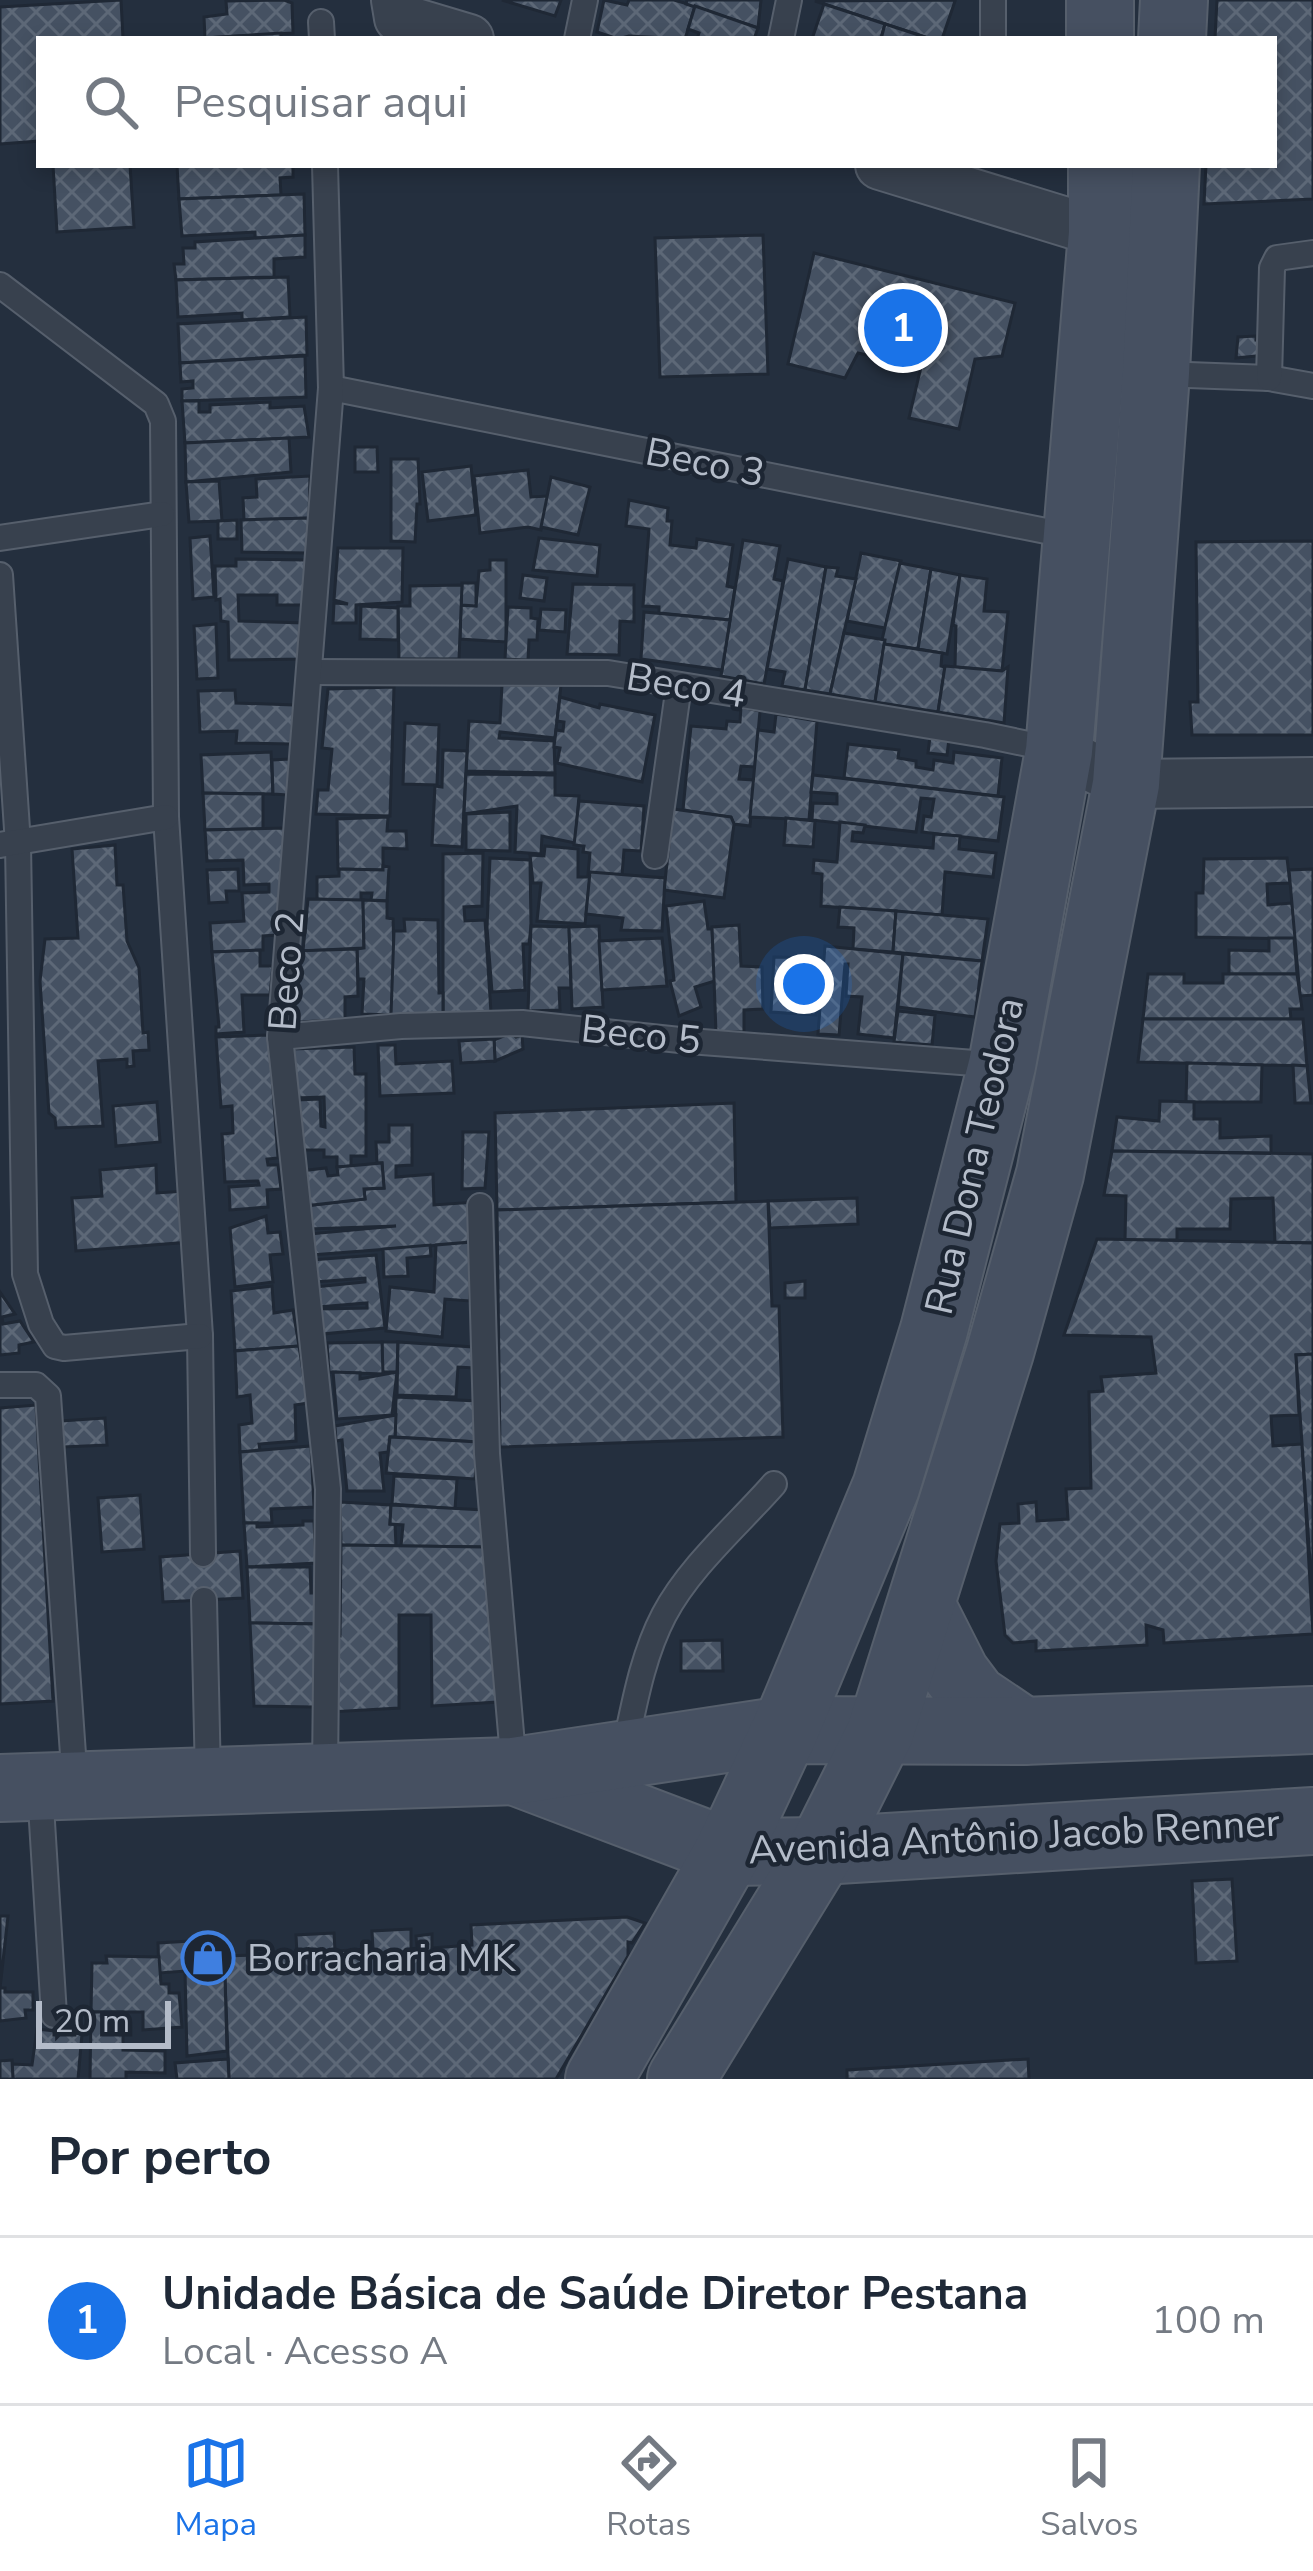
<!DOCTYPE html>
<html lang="pt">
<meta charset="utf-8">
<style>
body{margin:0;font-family:"Nunito Sans",sans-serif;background:#f6f6f7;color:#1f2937}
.scale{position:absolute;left:36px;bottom:30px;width:135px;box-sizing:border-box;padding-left:12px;border:6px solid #b4bcc9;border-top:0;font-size:33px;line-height:42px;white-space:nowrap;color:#b4bcc9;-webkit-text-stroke:9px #1d2633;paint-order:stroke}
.you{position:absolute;left:804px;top:984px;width:42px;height:42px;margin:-30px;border:9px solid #fff;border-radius:50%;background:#1a73e8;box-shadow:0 0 0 18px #1a73e833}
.badge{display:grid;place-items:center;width:78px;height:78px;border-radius:50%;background:#1a73e8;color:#fff;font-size:39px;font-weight:700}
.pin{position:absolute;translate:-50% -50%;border:6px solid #fff;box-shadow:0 3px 12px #0006}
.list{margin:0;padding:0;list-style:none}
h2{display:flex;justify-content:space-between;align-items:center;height:156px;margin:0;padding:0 48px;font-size:51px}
h2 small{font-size:39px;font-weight:400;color:#747a83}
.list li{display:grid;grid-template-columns:78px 1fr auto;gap:36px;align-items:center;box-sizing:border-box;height:168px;padding:0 48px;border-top:3px solid #e0e1e3}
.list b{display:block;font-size:45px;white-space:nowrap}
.list p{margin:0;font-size:39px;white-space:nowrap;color:#747a83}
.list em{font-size:39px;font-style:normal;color:#747a83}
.icon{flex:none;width:66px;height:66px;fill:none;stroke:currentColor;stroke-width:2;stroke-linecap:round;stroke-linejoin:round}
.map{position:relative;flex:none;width:1313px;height:2079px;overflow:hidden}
.search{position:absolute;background:#fff;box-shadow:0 6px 18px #0003;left:36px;right:36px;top:36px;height:132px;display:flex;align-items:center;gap:30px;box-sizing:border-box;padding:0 42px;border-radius:0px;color:#747a83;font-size:45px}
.sheet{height:324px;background:#fff}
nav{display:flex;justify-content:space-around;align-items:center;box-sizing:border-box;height:168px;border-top:3px solid #e0e1e3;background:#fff;font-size:33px;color:#747a83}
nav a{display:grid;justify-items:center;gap:6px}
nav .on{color:#1a73e8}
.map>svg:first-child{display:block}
.building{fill:url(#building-cross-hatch);stroke:#1f2835;stroke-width:3}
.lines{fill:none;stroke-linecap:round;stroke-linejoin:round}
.service-casing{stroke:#565f6c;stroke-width:28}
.minor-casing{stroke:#565f6c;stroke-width:52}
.secondary-casing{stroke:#565f6c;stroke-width:70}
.service{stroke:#38414e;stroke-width:24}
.minor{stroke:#38414e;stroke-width:48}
.secondary{stroke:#465061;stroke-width:66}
.labels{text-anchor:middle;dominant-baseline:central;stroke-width:9;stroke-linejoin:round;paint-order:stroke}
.street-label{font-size:39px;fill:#b4bcc9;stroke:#1d2633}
.poi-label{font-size:39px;fill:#b4bcc9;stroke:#1d2633;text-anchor:start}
</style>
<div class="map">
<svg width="1313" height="2079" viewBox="0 0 1313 2079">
<defs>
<pattern id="building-cross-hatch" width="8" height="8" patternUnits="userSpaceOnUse" patternTransform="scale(3)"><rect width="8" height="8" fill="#455162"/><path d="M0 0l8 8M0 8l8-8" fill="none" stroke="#5d6877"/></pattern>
</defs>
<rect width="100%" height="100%" fill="#242f3e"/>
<g class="building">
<polygon points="121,0 123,39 39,39 39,141 0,144 0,7"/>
<polygon points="284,0 292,3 293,33 205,38 204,17 227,14 226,1"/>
<polygon points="502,0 561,0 555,16"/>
<polygon points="604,0 627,5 629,0 674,0 695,6 685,39 629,36 618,39 597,32"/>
<polygon points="687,0 761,0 758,28 686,4"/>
<polygon points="953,0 955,1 942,39 931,39 815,1"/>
<polygon points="1217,0 1313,0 1313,199 1204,204 1206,165 1274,165 1274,39 1215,39"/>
<polygon points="824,4 885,24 881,39 812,39"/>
<polygon points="695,6 758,28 754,39 697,39 699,33 688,29"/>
<polygon points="885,24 931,39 881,39"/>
<polygon points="281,33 281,39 198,39 205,38"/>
<polygon points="53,165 130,165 134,227 57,232"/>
<polygon points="177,165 293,165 293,177 280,178 281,195 179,199"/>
<polygon points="304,194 305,235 255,238 255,232 182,236 179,199"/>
<polygon points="305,235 305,257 274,259 274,277 176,280 174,264 184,264 183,248 195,248 195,242"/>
<polygon points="763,235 768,374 660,377 655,238"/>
<polygon points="814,253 1015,303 1002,356 975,359 959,429 909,418 921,367 858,353 845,378 788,364"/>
<polygon points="288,277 290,317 242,320 242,313 178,317 176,280"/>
<polygon points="306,317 307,355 180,363 178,324"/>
<polygon points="1256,336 1256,340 1266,340 1266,355 1236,358 1238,337"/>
<polygon points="305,356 306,397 182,401 182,389 193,388 193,381 181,382 180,363"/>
<polygon points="182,401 199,401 199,412 210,412 210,405 270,402 270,408 304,406 309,437 185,443"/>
<polygon points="289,438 291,472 186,482 185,443"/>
<polygon points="355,447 377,447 378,472 355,472"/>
<polygon points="391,459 418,459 420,504 417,504 415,542 391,541"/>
<polygon points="471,466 476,515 428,521 422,472"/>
<polygon points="528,470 531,497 548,496 541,530 528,527 480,533 474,476"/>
<polygon points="310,476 309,518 244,520 243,498 257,497 256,479"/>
<polygon points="551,477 590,487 578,535 541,527"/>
<polygon points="219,481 222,521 189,522 186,482"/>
<polygon points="629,500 668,508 667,521 672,521 670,545 696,548 697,539 733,545 727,586 735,588 730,620 659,613 659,607 643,606 649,529 626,526"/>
<polygon points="309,518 308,553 242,552 241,520"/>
<polygon points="237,520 237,539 218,539 218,521"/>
<polygon points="210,536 214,597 193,599 190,538"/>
<polygon points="539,538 600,545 597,576 533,570"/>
<polygon points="743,540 780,546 774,579 783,581 764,684 721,676"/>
<polygon points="1313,541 1313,735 1192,735 1190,702 1198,702 1196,542"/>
<polygon points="338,548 403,548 402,602 356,605 356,623 333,623 334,603 348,604 334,600"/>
<polygon points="861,553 901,561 885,628 847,621"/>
<polygon points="236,559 307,560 305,605 277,605 277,595 238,595 239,621 305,623 303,659 229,660 228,622 221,621 220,599 216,600 215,566 236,566"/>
<polygon points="788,559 826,567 805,690 782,686 785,672 767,669"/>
<polygon points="490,560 506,560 506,642 460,639 461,605 476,606 479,571 490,570"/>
<polygon points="900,563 931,569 918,649 884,644 882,640"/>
<polygon points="826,567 838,568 836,576 856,579 830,694 805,690"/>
<polygon points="931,569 960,575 947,654 918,649"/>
<polygon points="523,575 547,578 544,601 520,598"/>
<polygon points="960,575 987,579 984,611 1008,612 1002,671 955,667 956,626 953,625"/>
<polygon points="462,583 476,583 476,606 461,605"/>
<polygon points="573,584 634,585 634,622 620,621 619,655 567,654"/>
<polygon points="462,585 459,659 399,659 398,606 410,606 410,586"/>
<polygon points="361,606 398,608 398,640 360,639"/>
<polygon points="508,607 531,608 531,618 538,619 537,640 529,640 528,660 505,659"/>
<polygon points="541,609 566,610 565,632 539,630"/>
<polygon points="644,612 730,620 722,670 641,659"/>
<polygon points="216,624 218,678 197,679 194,626"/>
<polygon points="844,633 885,640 875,702 830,694"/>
<polygon points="884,644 942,653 941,666 945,667 938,712 875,702"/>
<polygon points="945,666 1002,671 1008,667 1004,723 938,712"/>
<polygon points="502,685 561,685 555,738 500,732 499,738 554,741 555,773 466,771 469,721 500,723"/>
<polygon points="394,687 390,816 316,814 318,790 328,790 332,749 322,748 328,689"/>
<polygon points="235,690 236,703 294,705 291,744 236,743 237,731 200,732 198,691"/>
<polygon points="560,697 599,708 600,704 655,715 642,782 557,763 560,748 554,747 556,730 563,731 564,722 557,721"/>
<polygon points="741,707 760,711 755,767 741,766 739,779 754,780 750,826 734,824 731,817 683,810 691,726 726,729 727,721 740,722"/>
<polygon points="776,714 817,721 809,820 750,817 758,730 774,732"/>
<polygon points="405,723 439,725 437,785 403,784"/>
<polygon points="930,737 949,739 947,755 928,753"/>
<polygon points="848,744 899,750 898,758 916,761 916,767 933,770 934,760 953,763 954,752 1002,758 998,796 844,778"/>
<polygon points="443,750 467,751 462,847 432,845 435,786 442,787"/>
<polygon points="271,752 273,794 203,793 201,755"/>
<polygon points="290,759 288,795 273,794 272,760"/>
<polygon points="466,774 555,775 555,795 579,796 575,843 542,836 541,854 515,852 517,806 464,814"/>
<polygon points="813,775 1004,797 998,841 922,832 924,816 931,817 934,799 921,798 916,832 812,820 813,803 837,804 837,794 811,792"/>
<polygon points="203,793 263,794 263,829 205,830"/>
<polygon points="579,801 644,806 641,851 624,850 622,875 588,875 590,853 583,852 584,846 574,845"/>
<polygon points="673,809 731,817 734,824 724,898 664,890"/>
<polygon points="510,812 510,851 466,850 466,814"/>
<polygon points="388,817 387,831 406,831 407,849 383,848 383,870 338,869 337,819"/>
<polygon points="786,818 815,821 813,847 784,845"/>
<polygon points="840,822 865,825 863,833 853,832 852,841 933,848 934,834 960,836 959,849 996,853 993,877 945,872 942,915 821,906 822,874 813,873 814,860 837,862"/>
<polygon points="286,828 277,935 263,936 263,950 212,952 210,923 244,921 242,893 269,892 269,884 244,885 243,860 207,861 205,830"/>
<polygon points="115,845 117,885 123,885 127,941 139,968 143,1033 148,1032 149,1050 133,1051 134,1066 127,1067 127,1059 98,1061 103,1126 56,1128 55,1118 49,1113 40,981 45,939 78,938 72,849"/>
<polygon points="545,846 578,849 578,877 590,877 585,924 537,921 541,883 533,883 530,855 544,856"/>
<polygon points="483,853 482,906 464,907 465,921 485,920 491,1013 443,1016 443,854"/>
<polygon points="490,858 530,860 531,926 529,944 523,944 525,990 492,992 487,927"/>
<polygon points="1287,858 1290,883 1267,884 1268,905 1292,903 1296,939 1196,937 1196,893 1203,893 1204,859"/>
<polygon points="383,866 389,867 387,901 371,900 372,893 361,893 361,901 317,899 317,877 339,876 339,869 383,870"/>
<polygon points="238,869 239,891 226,891 227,902 209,903 207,870"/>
<polygon points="1313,869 1313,995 1300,996 1289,870"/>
<polygon points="590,872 665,878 662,931 621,930 623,918 586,914"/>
<polygon points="308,899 363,900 364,948 303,951"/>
<polygon points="363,900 387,901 387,918 393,919 395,982 391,1015 362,1014 364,979 358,979 357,949 364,948"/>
<polygon points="704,901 708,929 712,929 715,981 695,987 701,1007 679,1016 670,981 674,980 666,906"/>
<polygon points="840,907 896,911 893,952 853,949 854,928 838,927"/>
<polygon points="896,911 988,919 982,961 893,952"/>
<polygon points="404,919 438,920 439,993 443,993 443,1016 391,1015 394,931 405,931"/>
<polygon points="739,925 741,966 762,967 763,1009 744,1010 744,1032 716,1032 712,927"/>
<polygon points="531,926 569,927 571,988 559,988 560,1010 528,1011"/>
<polygon points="599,926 603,1007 572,1009 569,927"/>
<polygon points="662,938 667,986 602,990 599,941"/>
<polygon points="1269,938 1294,938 1297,974 1229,974 1229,950 1269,951"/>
<polygon points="825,946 903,954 894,1038 858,1034 862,997 846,996 848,964 845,964 839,1035 818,1034"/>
<polygon points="357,949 358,996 345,997 345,1019 287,1023 293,951"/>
<polygon points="260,950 260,966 273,966 270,995 242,995 244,1032 216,1034 216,1027 219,1027 212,952"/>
<polygon points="903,954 982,961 975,1017 898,1007"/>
<polygon points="774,957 820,958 816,1015 771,1012"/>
<polygon points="1148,974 1184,974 1184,983 1223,983 1223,974 1297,974 1302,1009 1290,1009 1291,1019 1143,1019"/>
<polygon points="898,1011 935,1015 932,1045 894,1042"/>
<polygon points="1143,1019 1303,1019 1307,1066 1138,1062"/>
<polygon points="511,1033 516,1037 522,1035 523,1049 495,1061 494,1040"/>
<polygon points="269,1035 278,1158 267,1159 268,1165 278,1165 281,1189 267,1190 268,1207 230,1210 229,1187 259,1185 258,1181 225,1182 222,1134 233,1133 232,1106 221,1107 216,1037"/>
<polygon points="494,1039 495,1061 461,1063 459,1041"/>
<polygon points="378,1045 395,1045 396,1064 452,1061 454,1093 380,1096"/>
<polygon points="354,1047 355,1074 366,1074 366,1156 351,1156 351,1166 337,1167 337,1157 324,1157 324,1150 298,1150 296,1100 320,1099 321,1126 325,1127 324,1097 294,1098 290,1049"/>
<polygon points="1187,1063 1262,1065 1261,1102 1186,1102"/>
<polygon points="1293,1065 1307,1066 1311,1103 1295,1103"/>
<polygon points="1160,1101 1194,1102 1194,1119 1220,1119 1220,1138 1271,1136 1271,1153 1112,1151 1117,1117 1159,1121"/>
<polygon points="157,1102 160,1142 116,1146 113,1106"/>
<polygon points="734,1103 736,1202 497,1210 495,1113"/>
<polygon points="389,1125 412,1125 412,1165 396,1166 396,1177 433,1174 434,1205 476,1202 479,1242 311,1255 309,1234 396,1226 308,1229 304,1206 365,1199 364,1189 384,1188 382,1163 377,1163 376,1142 389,1142"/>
<polygon points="463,1132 489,1132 485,1188 462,1189"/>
<polygon points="1112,1151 1313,1154 1313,1243 1275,1242 1273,1198 1231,1199 1230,1229 1177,1229 1177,1240 1125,1240 1126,1196 1104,1195"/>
<polygon points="382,1163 384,1188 364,1189 365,1199 304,1206 300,1171 326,1168 328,1176 338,1175 337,1167"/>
<polygon points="156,1165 157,1193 186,1191 190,1242 76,1251 72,1198 102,1196 100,1170"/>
<polygon points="857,1198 858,1224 770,1228 768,1201"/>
<polygon points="768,1201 772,1306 779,1306 783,1437 500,1447 497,1210"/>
<polygon points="266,1216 268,1233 280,1232 283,1254 270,1255 273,1282 235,1287 230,1228"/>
<polygon points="1097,1239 1313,1243 1313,1354 1296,1355 1299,1415 1271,1416 1273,1446 1302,1444 1313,1634 1164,1643 1163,1630 1146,1625 1147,1645 1036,1651 1036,1641 1013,1643 1005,1635 996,1561 1000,1524 1019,1523 1018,1504 1036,1502 1037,1521 1068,1519 1066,1489 1091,1488 1089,1392 1103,1391 1101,1377 1156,1373 1151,1337 1064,1335"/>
<polygon points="472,1242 470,1301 445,1299 442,1337 386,1331 390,1287 434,1292 436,1245"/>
<polygon points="430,1245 431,1256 407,1258 408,1276 384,1277 383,1249"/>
<polygon points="376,1255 385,1328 322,1334 318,1309 367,1308 367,1303 318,1307 315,1287 365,1282 365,1278 315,1282 311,1260"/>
<polygon points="805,1281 805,1298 785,1298 785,1283"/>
<polygon points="272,1286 274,1313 293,1310 299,1346 235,1351 231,1291"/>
<polygon points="0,1292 15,1314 2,1317 3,1324 20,1321 34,1342 19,1345 19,1353 0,1355"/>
<polygon points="382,1342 398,1342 397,1372 382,1372"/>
<polygon points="382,1342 383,1374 329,1372 327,1343"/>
<polygon points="398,1342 473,1347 475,1368 458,1367 456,1397 397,1395"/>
<polygon points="299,1346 308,1403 295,1405 296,1441 259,1444 260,1450 240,1452 239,1425 252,1423 250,1395 237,1397 235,1351"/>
<polygon points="1313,1354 1313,1605 1296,1355"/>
<polygon points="333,1372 360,1373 360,1379 397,1372 392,1415 337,1419"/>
<polygon points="396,1397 477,1401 477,1442 395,1437"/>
<polygon points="36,1405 53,1701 0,1704 0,1408"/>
<polygon points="396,1415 395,1437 390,1437 388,1452 380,1453 384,1491 347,1491 342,1440 336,1441 335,1426"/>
<polygon points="105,1418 107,1445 63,1447 61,1421"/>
<polygon points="390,1437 478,1442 475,1479 386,1473"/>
<polygon points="311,1446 314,1507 271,1509 272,1523 244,1523 240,1452"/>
<polygon points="394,1476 457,1479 455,1509 392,1504"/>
<polygon points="140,1495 144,1549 102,1552 98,1498"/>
<polygon points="340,1502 391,1505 390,1524 395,1524 396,1546 341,1545"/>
<polygon points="391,1505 484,1510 485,1547 401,1546 403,1525 390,1524"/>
<polygon points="303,1521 314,1521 316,1563 247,1567 244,1523 257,1523 257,1527 303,1525"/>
<polygon points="341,1545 485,1547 498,1702 432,1706 431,1615 399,1615 399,1708 330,1712 333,1636 340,1636"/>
<polygon points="240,1551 243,1598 163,1602 160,1557"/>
<polygon points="247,1567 310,1567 311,1593 318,1593 319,1624 250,1623"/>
<polygon points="250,1623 319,1624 315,1707 254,1706"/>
<polygon points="722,1640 723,1671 681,1671 681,1641"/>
<polygon points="1232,1879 1237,1961 1196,1963 1192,1881"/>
<polygon points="0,1916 8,1916 0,1988 5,1988 5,1992 33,1992 33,2010 25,2010 26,2018 0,2021"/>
<polygon points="627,1917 645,1923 632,1943 628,1942 628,1956 556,2079 229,2079 224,1956 297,1954 296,1935 334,1933 335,1951 373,1949 372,1931 411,1929 411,1949 417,1948 416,1936 432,1934 432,1948 472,1945 471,1925"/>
<polygon points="224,1939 227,2051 187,2056 185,1971 159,1973 158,1943"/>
<polygon points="106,1956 159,1957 161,1984 169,1984 169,1993 179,1993 182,2027 143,2030 143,2012 91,2012 92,1963 107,1963"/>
<polygon points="91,2012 123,2012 123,2050 165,2051 165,2073 126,2072 126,2079 90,2079"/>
<polygon points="37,2029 82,2034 78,2079 13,2079 12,2064 32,2065"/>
<polygon points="228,2059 229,2079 177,2079 175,2063"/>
<polygon points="1028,2059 1029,2079 847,2079 847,2070"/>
<polygon points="12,2060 13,2079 0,2079 0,2061"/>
</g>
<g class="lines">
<g class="service-casing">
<g id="service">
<polyline points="321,22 322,39"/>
<polyline points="577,39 585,0"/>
<polyline points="781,39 789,0"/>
<polyline points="993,39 993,0"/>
<polyline points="0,285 156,404 163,421 166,817 200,1336 203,1554"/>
<polyline points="1161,374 1269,378 1313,386"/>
<polyline points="1269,378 1272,268 1277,258 1313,253"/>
<polyline points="331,388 1071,536"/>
<polyline points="0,538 162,514"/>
<polyline points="0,575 18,844 25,1274 41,1324 55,1346 64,1348 200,1336"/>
<polyline points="309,672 608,673 985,735 1057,750"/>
<polyline points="0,845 166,817"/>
<polyline points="655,856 679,685"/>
<polyline points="280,1037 401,1026 522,1023 689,1041 1000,1065"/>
<polyline points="480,1206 487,1454 514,1768"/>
<polyline points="0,1385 36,1385 48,1396 75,1783"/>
<polyline points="204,1600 208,1778"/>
<path d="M624,1752C634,1706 642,1657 664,1615C690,1566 738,1525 774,1484"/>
<polyline points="325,1772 328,1489 280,1037 331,388 325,165"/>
<polyline points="40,1790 54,2015"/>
</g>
</g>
<g class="minor-casing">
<g id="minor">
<polyline points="396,0 399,18 469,39"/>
<polyline points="880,165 1102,233"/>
<polyline points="1059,751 1126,784 1313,782"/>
</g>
</g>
<g class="secondary-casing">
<g id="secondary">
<polyline points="1100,0 1100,39"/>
<polyline points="1172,39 1174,0"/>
<polyline points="921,1605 956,1674 974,1698 1023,1731"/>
<polyline points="517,1772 728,1852 821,1851 1313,1821"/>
<polyline points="0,1788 514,1771 785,1730 1023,1731 1313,1720"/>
<polyline points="599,2079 728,1852 785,1730 886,1487 934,1330 1002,1065 1059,751 1102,233 1102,165"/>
<polyline points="681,2079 821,1851 880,1733 1000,1352 1050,1174 1126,784 1156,373 1166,165"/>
</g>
</g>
<use href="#service" class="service"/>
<use href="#minor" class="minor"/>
<use href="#secondary" class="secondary"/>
</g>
<defs>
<g id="shop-ring" transform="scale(2.7)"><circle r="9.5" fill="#1d2633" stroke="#3f7fe0" stroke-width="1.5"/><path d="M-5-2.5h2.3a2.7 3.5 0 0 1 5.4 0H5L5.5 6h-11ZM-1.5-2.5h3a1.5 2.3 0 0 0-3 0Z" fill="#3f7fe0"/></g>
</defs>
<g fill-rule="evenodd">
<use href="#shop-ring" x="208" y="1958"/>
</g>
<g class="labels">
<g class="street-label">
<text transform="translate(705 463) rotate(11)">Beco 3</text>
<text transform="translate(686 686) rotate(9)">Beco 4</text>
<text transform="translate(287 971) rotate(-86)">Beco 2</text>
<text transform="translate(641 1035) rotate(6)">Beco 5</text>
<text transform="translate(975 1156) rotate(-77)">Rua Dona Teodora</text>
<text transform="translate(1014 1837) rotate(-3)">Avenida Antônio Jacob Renner</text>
</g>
<g class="poi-label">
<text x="247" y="1958">Borracharia MK</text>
</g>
</g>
</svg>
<div class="scale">20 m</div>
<div class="you"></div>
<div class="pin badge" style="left:903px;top:328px">1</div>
<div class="search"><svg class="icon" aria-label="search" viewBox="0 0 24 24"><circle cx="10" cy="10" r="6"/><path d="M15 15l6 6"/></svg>Pesquisar aqui</div>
</div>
<section class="sheet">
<h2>Por perto<small></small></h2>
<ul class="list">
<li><span class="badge">1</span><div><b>Unidade Básica de Saúde Diretor Pestana</b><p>Local · Acesso A</p></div><em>100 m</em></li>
</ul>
</section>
<nav>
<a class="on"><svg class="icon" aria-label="map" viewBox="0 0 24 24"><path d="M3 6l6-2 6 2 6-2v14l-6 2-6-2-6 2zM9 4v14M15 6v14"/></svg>Mapa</a>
<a><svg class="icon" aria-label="directions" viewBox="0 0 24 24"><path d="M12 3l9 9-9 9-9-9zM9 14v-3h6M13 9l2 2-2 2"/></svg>Rotas</a>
<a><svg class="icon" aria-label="saved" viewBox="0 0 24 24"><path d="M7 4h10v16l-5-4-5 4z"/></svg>Salvos</a>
</nav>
